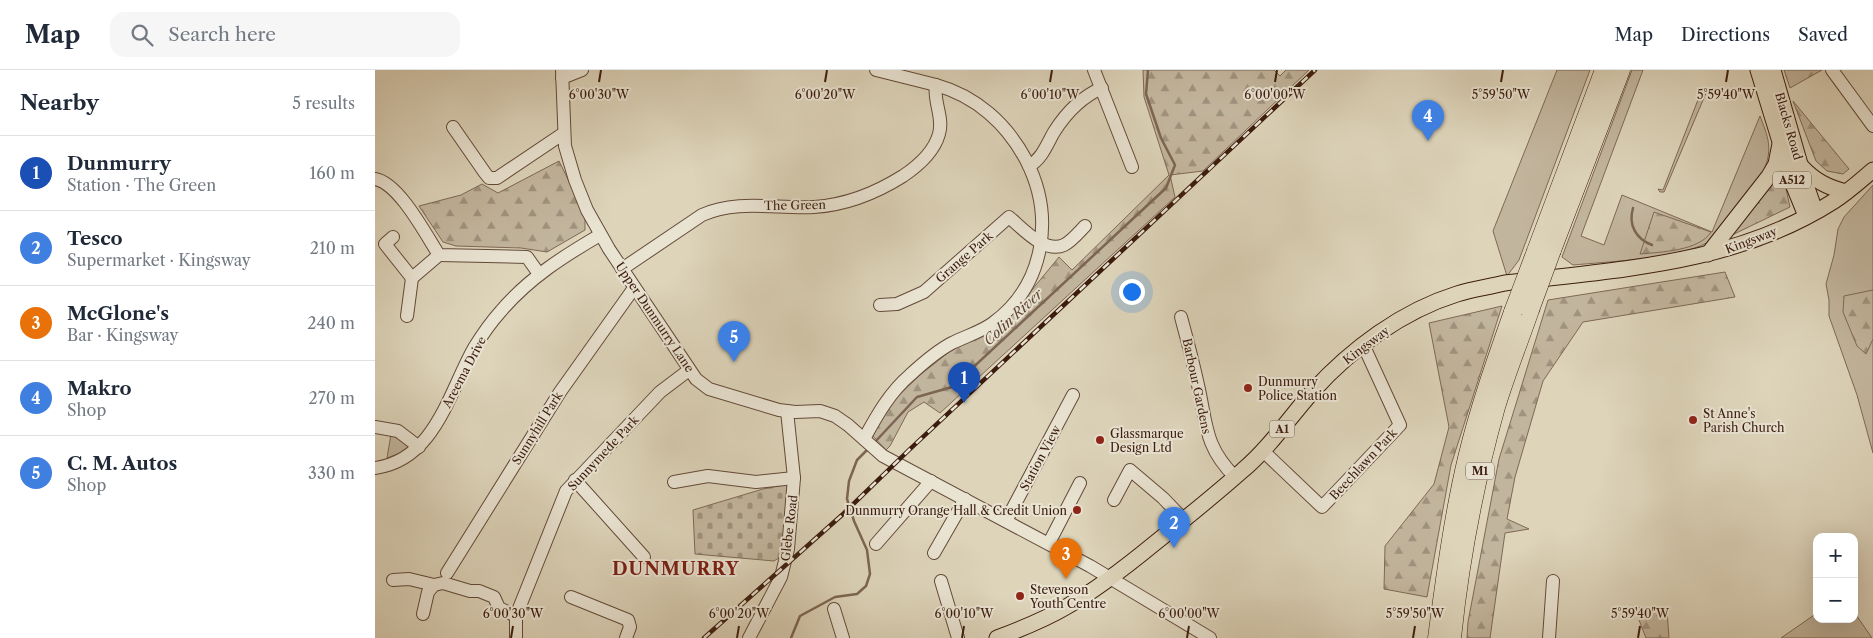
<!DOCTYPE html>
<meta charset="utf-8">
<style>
body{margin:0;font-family:"Libre Caslon Text",serif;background:#f6f6f7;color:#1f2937}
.controls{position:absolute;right:15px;bottom:15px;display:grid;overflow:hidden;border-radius:10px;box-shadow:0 5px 20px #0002}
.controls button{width:45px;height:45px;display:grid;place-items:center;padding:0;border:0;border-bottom:1px solid #e0e1e3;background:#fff;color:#1f2937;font:25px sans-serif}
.you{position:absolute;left:756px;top:221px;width:18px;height:18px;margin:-12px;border:4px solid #fff;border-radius:50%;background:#1a73e8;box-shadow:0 0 0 8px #1a73e833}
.badge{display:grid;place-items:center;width:32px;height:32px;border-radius:50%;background:#8f2418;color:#fff;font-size:16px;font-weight:700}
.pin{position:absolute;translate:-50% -41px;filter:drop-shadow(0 1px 2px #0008)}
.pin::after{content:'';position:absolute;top:26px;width:18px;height:15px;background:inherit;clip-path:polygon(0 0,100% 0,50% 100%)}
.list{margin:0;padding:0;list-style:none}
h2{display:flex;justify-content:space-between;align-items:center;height:65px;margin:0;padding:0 20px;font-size:21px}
h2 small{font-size:16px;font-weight:400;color:#747a83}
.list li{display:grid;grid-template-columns:32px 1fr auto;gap:15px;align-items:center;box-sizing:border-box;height:75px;padding:0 20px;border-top:1px solid #e0e1e3}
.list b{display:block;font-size:19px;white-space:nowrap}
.list p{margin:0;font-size:16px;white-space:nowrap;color:#747a83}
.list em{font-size:16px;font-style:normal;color:#747a83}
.icon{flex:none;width:28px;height:28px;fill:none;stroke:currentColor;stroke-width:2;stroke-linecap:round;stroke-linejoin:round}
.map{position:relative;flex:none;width:1498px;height:568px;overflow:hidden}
header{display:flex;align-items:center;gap:30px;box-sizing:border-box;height:70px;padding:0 25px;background:#fff;border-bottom:1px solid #e0e1e3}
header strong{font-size:24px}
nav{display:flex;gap:28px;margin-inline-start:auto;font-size:18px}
.search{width:350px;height:45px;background:#f6f6f7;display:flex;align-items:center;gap:12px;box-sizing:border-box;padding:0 18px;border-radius:15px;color:#747a83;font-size:19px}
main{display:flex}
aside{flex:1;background:#fff}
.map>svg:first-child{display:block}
.grass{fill:#c2b59d;stroke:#7f6856}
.forest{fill:url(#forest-firs);stroke:#7f6856}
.cemetery{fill:url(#cemetery-stones);stroke:#7f6856}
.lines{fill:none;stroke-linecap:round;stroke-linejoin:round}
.stream{stroke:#7c6552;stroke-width:2.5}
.minor-casing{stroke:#644a39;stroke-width:14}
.major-casing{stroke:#3c1c0e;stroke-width:17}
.highway-casing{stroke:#3c1c0e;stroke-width:19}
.minor{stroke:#e9e3d2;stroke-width:12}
.major{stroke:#ddd4ba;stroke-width:15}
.highway{stroke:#ddd4ba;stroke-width:18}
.rail-casing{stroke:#3c1c0e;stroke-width:4.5}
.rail{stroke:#e9e3d2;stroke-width:2.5;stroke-dasharray:8;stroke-linecap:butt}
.highway-bridge-casing{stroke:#3c1c0e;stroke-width:19;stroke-linecap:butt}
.highway-bridge{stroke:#ddd4ba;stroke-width:18}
.ticks{fill:none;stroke:#3c1c0e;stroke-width:2}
.poi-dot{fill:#8f2418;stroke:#e9e3d2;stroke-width:2}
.labels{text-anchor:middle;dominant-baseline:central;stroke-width:4;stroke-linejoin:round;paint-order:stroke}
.shield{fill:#e9e3d2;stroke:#705849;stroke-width:1}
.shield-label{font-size:11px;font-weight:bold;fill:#3c1c0e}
.street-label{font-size:12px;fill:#3c1c0e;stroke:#e9e3d2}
.poi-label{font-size:12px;fill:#3c1c0e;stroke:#e9e3d2;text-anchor:start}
.water-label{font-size:14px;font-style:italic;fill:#614636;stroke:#e9e3d2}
.district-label{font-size:18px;font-weight:bold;letter-spacing:1px;fill:#7a1f14;stroke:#e9e3d2}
.ticks-label{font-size:12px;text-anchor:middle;fill:#3c1c0e;stroke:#e9e3d2;stroke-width:4;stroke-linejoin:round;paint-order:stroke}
</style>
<header>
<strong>Map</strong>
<div class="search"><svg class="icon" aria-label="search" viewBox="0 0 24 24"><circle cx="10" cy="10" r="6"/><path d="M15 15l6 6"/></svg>Search here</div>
<nav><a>Map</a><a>Directions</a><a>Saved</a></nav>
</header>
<main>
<aside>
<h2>Nearby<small>5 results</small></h2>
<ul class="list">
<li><span class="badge" style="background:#1a4fb4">1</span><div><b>Dunmurry</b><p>Station · The Green</p></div><em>160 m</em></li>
<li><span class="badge" style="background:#3f7fe0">2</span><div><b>Tesco</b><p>Supermarket · Kingsway</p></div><em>210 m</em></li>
<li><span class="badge" style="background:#e8710a">3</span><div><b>McGlone's</b><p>Bar · Kingsway</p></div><em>240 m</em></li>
<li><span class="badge" style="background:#3f7fe0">4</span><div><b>Makro</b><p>Shop</p></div><em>270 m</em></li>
<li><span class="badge" style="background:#3f7fe0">5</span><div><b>C. M. Autos</b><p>Shop</p></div><em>330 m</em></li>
</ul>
</aside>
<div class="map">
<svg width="1498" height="568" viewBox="0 0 1498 568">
<defs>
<pattern id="forest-firs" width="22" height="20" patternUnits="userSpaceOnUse" patternTransform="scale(1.25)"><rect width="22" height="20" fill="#c2b59d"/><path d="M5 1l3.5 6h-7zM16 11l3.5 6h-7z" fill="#9f927e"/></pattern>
<pattern id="cemetery-stones" width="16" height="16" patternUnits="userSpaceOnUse" patternTransform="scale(1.25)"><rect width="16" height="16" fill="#c2b59d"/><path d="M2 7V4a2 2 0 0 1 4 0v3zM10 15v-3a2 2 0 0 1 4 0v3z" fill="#9f927e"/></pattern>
</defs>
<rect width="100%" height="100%" fill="#ddd4ba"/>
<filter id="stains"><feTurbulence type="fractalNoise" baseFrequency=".004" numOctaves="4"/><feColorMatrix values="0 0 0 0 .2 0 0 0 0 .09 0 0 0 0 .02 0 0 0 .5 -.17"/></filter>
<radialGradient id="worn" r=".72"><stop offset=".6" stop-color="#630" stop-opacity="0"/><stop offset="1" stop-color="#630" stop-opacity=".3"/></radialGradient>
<g class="grass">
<polygon points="1182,0 1215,0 1144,190 1132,206 1118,161"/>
<path d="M1257,0H1268L1206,166L1229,175L1247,125L1337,162L1385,46C1393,67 1398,78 1389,100L1336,170C1313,188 1230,192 1198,195L1187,187Z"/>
<polygon points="1326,22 1331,23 1289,122 1285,122 1283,119 1288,120"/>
<polygon points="1498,115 1498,383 1482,325 1454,246 1454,230 1451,214 1459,185 1463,159 1469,147"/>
<polygon points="16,364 33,374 33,377 25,383 12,388"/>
<polygon points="1479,542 1497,568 1406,568 1442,543 1442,549 1479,549"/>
</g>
<g class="forest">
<polygon points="768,0 899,0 905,6 911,0 934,0 828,101 795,105 800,127 565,343 549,332 533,342 515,376 511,380 497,365 521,328 545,305 579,278 617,259 633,249 684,187 697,200 794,105 769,27"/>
<polygon points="1409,0 1447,0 1415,18"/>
<polygon points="1418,31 1474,99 1468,104 1452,101 1441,91"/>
<polygon points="184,91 210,144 210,160 172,182 146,178 81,176 68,172 44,136 86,125 107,114 123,123"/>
<polygon points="1406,96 1415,137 1355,166"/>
<path d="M1279,142L1336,162C1324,181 1286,182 1265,184Z"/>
<polygon points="1350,202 1360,227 1208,252 1168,311 1140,407 1132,449 1154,459 1130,463 1115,568 1092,568 1093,552 1124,389 1173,230"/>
<polygon points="1498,220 1498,269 1491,284 1482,276 1468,242 1469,226"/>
<polygon points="1127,236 1076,395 1052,527 1009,519 1010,476 1059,414 1074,357 1054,253"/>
<polygon points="1259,537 1292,541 1294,568 1271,568"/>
</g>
<polygon class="cemetery" points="414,414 407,486 399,491 320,484 318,440 388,419"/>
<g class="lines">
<g class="stream">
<path d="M1258,138C1253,155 1261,169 1277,175"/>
<polyline points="499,373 542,327 577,317 791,118 800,95 786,68 771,24 773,0"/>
<polyline points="416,568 425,546 460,527 482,524 491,516 495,504 492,480 479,451 472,429 474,411 482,390 493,379"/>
</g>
<g class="minor-casing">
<g id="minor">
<polyline points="187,0 190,76 200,110 212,140 234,179 321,309 334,319 404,340 420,342 445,341 460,346 473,355 508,386 715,496 835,568"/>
<polyline points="501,0 561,15"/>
<polyline points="719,0 757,97"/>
<polyline points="1457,0 1498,56"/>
<polyline points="187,8 207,0"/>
<polyline points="78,57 110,103 114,108 122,108 189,63"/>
<path d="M654,96C667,89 672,74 679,62C691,43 706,27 727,18"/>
<path d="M0,109C24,113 51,165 64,185L152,187L164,204"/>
<polyline points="18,167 10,174 37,208 64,185"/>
<path d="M247,199L327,145C362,129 401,139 439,137C471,135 501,123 528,106C543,96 559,82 564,64C569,47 558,32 561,15C601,26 632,54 651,90C680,146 670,215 618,253C606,262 591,266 577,273C562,281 548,293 535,305C515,322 502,345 489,369"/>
<path d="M505,235L522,234L549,222L634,147C647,158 670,184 689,175C697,171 704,162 710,156"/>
<polyline points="32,246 37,208"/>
<path d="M806,247C812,269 818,292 823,315C832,354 829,376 860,407"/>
<polyline points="0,357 23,361 44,377"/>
<polyline points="888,381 947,437 1025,355 992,283 986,276"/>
<path d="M0,398C60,390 74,322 99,278C107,265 116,252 126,241C154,208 189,186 225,165"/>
<polyline points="200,410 269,487"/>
<polyline points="299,412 333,406 381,412 419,408"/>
<polyline points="739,430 755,400 788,428 809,450"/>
<polyline points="631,451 698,325"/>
<polyline points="674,473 705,413"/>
<polyline points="501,474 556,411"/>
<polyline points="559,483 590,429"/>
<polyline points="72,503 185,322 259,218"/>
<polyline points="18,510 34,509 59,515"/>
<polyline points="566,511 583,568"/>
<polyline points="196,527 253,550 255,557 251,568"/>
<polyline points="459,539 468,568"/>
<polyline points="48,544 53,522 59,515 68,513 95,521 104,521 119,527 124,538 141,546"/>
<polyline points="141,568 141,546 191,421 285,322 314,300"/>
<polyline points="374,568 406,507 413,479 419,408 412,341"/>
<polyline points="1174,568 1178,511"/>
</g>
</g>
<g class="major-casing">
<g id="major">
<polyline points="1383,0 1418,114 1431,146"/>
<polyline points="1398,0 1431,115 1440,141"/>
<path d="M1426,96C1440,111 1452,117 1471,122"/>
<polyline points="1333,184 1394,106 1401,94 1405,74"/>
<path d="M622,568C646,559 669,550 691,537C723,519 752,496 780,473C810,449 840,425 868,400C895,377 915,347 938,321C976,279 1027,241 1082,224C1097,219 1114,217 1130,213C1244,199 1359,195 1459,131C1473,122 1485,111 1498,100"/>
</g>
</g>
<g class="highway-casing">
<g id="highway">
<polyline points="1177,180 1246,0"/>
<polyline points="1161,181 1229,0"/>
<path d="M1062,568C1070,508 1078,447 1092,388C1104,338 1121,290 1138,242"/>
<path d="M1077,568C1085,490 1100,412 1121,337C1131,304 1144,272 1155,240"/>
</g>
</g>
<use href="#minor" class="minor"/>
<use href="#major" class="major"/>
<use href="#highway" class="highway"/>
<g class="rail-casing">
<polyline id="rail" points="329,568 467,445 534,380 940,0"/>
</g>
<use href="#rail" class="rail"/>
<g class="highway-bridge-casing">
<g id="highway-bridge">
<polyline points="1155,240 1177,180"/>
<polyline points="1138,242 1161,181"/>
</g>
</g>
<use href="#highway-bridge" class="highway-bridge"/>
</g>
<path class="ticks" d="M224,12L226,0M450,12L452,0M675,12L677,0M900,12L902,0M1126,12L1128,0M1351,12L1353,0M136,568L138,556M362,568L364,556M587,568L589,556M812,568L814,556M1038,568L1040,556M1263,568L1265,556"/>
<g class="poi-dot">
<circle cx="873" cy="318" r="5"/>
<circle cx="1318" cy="350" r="5"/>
<circle cx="725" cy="370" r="5"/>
<circle cx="702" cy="440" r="5"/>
<circle cx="645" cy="526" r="5"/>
</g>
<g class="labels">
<g class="shield">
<rect x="1398" y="101.5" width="38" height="17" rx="4"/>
<rect x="894.5" y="350.5" width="25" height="17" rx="4"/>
<rect x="1091" y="392.5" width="28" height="17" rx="4"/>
</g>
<g class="shield-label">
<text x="1417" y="110">A512</text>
<text x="907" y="359">A1</text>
<text x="1105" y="401">M1</text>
</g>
<g class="street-label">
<text transform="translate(1414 56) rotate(74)">Blacks Road</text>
<text transform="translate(420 135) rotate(-1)">The Green</text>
<text transform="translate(1376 170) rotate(-21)">Kingsway</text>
<text transform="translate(589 187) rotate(-41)">Grange Park</text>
<text transform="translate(280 247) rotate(56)">Upper Dunmurry Lane</text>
<text transform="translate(991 275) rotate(-37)">Kingsway</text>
<text transform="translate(89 302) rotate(-62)">Areema Drive</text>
<text transform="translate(822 316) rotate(78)">Barbour Gardens</text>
<text transform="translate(162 358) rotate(-58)">Sunnyhill Park</text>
<text transform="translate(228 383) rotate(-47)">Sunnymede Park</text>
<text transform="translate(665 388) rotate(-62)">Station View</text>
<text transform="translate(988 394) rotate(-47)">Beechlawn Park</text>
<text transform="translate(414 458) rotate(-83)">Glebe Road</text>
</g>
<g class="poi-label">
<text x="883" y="311">Dunmurry<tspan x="883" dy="14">Police Station</tspan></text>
<text x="1328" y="343">St Anne's<tspan x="1328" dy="14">Parish Church</tspan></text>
<text x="735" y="363">Glassmarque<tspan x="735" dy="14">Design Ltd</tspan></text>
<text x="692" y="440" text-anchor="end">Dunmurry Orange Hall &amp; Credit Union</text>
<text x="655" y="519">Stevenson<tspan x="655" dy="14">Youth Centre</tspan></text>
</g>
<g class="water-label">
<text transform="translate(638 247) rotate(-43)">Colin River</text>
</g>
<g class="district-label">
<text x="301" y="499">DUNMURRY</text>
</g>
</g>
<g class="ticks-label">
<text x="224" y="29">6°00'30"W</text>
<text x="450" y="29">6°00'20"W</text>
<text x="675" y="29">6°00'10"W</text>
<text x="900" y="29">6°00'00"W</text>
<text x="1126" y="29">5°59'50"W</text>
<text x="1351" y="29">5°59'40"W</text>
<text x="138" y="548">6°00'30"W</text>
<text x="364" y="548">6°00'20"W</text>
<text x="589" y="548">6°00'10"W</text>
<text x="814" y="548">6°00'00"W</text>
<text x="1040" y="548">5°59'50"W</text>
<text x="1265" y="548">5°59'40"W</text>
</g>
<rect width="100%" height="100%" filter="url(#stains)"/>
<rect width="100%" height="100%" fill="url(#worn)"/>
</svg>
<div class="controls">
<button>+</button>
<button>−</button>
</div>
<div class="you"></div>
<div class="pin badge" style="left:589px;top:333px;background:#1a4fb4">1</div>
<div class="pin badge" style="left:799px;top:478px;background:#3f7fe0">2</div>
<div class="pin badge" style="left:691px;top:509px;background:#e8710a">3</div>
<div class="pin badge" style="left:1053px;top:71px;background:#3f7fe0">4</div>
<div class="pin badge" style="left:359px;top:292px;background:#3f7fe0">5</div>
</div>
</main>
